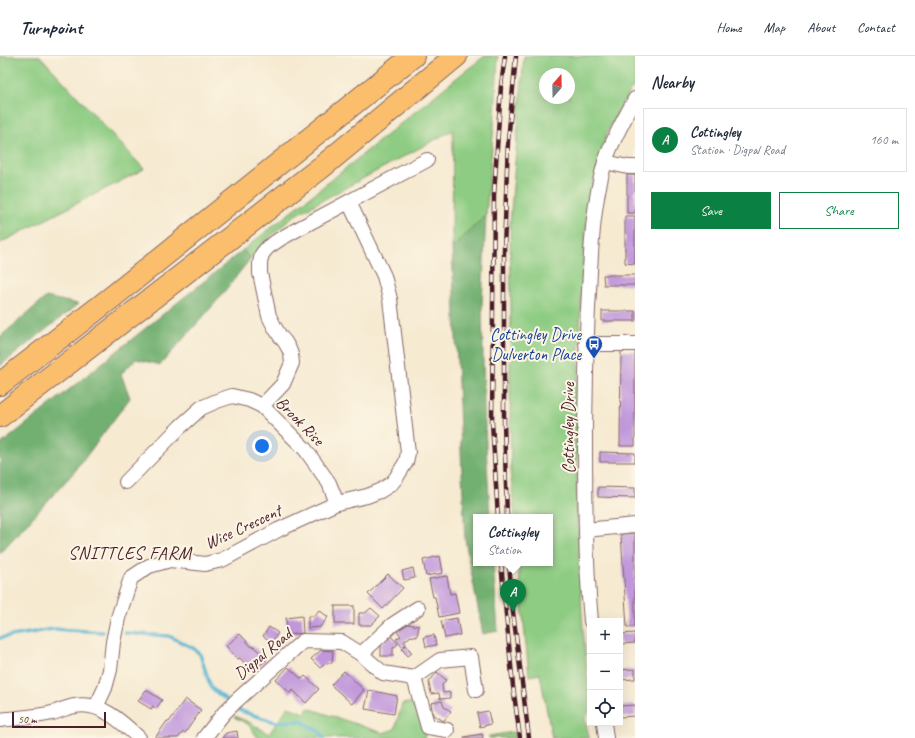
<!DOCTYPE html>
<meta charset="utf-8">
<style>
body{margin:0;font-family:Caveat,sans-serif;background:#f2f2f3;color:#1f2937}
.controls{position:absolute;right:12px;bottom:12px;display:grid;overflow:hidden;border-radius:0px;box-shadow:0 4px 16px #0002}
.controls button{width:36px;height:36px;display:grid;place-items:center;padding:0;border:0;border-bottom:1px solid #e0e1e3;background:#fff;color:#1f2937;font:20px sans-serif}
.compass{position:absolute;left:539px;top:12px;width:36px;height:36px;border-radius:50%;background:#fff;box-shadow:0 4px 16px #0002;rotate:20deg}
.scale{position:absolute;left:12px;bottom:10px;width:94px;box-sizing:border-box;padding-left:4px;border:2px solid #4a1f2b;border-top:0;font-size:11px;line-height:14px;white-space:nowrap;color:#4a1f2b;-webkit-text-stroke:3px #fcf5e5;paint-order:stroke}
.you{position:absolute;left:262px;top:390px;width:14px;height:14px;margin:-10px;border:3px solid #fff;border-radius:50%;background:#1a73e8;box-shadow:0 0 0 6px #1a73e833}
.badge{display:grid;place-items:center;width:26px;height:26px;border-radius:50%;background:#0b8043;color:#fff;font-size:13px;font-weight:700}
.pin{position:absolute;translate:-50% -33px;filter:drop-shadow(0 1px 2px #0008)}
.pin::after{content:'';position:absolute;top:21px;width:14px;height:12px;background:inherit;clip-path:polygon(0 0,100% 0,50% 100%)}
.popup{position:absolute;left:473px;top:458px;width:80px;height:52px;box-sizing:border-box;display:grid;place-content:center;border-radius:0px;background:#fff;filter:drop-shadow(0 1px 3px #0005);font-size:13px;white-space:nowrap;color:#747a83}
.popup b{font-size:15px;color:#1f2937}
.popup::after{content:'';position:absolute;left:50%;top:100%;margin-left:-8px;border:8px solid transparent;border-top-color:#fff}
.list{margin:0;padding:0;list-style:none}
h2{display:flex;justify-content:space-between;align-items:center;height:52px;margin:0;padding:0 16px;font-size:17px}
h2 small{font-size:13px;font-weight:400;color:#747a83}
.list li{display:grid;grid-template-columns:26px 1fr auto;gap:12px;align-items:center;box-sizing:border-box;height:64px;margin:0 8px 8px;padding:0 8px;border:1px solid #e0e1e3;border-radius:0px}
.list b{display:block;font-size:15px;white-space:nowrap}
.list p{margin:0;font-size:13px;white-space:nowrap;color:#747a83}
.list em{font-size:13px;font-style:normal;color:#747a83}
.actions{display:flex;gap:8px;padding:12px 16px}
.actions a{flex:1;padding:9px 0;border:1px solid #0b8043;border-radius:0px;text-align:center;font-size:14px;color:#0b8043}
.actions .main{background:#0b8043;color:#fff}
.icon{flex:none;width:22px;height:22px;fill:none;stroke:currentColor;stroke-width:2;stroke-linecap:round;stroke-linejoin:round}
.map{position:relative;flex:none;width:635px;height:682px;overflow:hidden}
header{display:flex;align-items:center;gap:24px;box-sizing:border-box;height:56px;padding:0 20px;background:#fff;border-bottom:1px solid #e0e1e3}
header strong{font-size:19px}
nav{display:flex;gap:22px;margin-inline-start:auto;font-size:14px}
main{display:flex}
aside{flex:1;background:#fff}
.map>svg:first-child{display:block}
.green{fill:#8ecc83;stroke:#6c7657;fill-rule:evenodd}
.forest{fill:#72b071;stroke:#5e684e}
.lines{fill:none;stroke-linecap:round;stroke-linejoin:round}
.stream{stroke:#52b4d1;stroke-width:3.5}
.building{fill:#c097db}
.minor-casing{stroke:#866665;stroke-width:16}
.motorway-casing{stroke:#866665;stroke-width:24}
.minor{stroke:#fff;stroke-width:14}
.motorway{stroke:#fabe6d;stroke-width:22}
.rail-casing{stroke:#4a1f2b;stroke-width:4.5}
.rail{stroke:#fcf5e5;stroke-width:3;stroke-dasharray:9;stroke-linecap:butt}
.labels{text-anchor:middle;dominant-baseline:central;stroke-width:4;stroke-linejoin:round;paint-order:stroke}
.transit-label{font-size:17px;fill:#164399;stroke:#fcf5e5;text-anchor:end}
.street-label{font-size:17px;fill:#4a1f2b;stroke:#fcf5e5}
.neighbourhood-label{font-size:18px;letter-spacing:1px;fill:#4a1f2b;stroke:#fcf5e5}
</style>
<header>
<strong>Turnpoint</strong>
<nav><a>Home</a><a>Map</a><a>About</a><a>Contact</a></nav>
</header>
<main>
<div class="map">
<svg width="635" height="682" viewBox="0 0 635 682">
<rect width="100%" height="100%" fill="#fcf5e5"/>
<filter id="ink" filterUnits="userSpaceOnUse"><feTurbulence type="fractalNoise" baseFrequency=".025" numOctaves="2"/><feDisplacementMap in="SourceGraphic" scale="8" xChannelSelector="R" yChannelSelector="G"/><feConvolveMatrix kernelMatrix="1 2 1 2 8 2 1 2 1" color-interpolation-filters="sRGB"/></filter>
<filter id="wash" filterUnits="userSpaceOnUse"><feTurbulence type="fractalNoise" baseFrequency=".012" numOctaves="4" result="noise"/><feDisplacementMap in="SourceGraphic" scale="16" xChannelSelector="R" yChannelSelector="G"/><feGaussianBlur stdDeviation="0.9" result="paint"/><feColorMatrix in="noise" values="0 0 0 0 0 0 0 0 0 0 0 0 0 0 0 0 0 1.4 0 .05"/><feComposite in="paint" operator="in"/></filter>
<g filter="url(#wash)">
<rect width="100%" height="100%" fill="#f6ead1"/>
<g class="green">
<polygon points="0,0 40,0 144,113 0,187"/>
<polygon points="485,0 498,0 495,57 486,158 452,192 453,74 295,159 265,185 250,203 243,194 335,121 464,16"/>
<path d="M524,0H635V29L629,36L608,74L599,105L588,150L582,221L578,323L577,418L579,506L583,574L587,618L590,636V655L585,662L589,682H552L540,618L529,620L518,507H550V461H515L511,423L510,330L511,242L510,167ZM545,18H569V42H545Z"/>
<polygon points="414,646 426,677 424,682 258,682 249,669 234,661 235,660 251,667 269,678 288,651 305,657 308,652 383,677 395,673 402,648"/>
<polygon points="514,676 515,682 489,682 489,680"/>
</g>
<g class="forest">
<polygon points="486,158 482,249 484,352 490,461 476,461 476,507 493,507 498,575 483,578 465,483 452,192"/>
<polygon points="243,194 250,203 216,246 160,309 136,303 121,318 130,342 75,415 0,497 0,389"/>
<polygon points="46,241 78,248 0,310 0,281"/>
</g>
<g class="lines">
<g class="stream">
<polyline points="125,577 169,580 193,592 200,598 211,632 229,646"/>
<polyline points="0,582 53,573 103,576"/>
<polyline points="236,651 241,655 275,666 301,665 320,676 323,682"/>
</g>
</g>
<g id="blocks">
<g class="building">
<rect x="627" y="119" width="8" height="38"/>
<polygon points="625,160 635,160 635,208 625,207"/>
<polygon points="603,219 635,219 635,229 604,229"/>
<rect x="602" y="255" width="33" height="10"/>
<polygon points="621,295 635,295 635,390 620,390"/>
<polygon points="600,396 635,397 635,406 600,406"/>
<polygon points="598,431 635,432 635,442 598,441"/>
<polygon points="635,477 635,571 627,571 621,478"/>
<polygon points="440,500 443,517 426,520 423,504"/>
<polygon points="413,512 415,522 404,524 402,515"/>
<polygon points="388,518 403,532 383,553 368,538"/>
<polygon points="447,520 450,538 455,537 459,557 439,561 435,541 433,541 429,523"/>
<rect x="335" y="550" width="19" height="18"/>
<polygon points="371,552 380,560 371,569 359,569 359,557 365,557"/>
<polygon points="319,554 328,561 320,571 308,572 308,560 314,560"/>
<polygon points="302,560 303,577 287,579 286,562"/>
<polygon points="457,562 460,579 445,582 441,565"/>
<polygon points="408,568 419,570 417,581 411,580 404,585 406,588 402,591 396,583 401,580 397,575"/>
<polygon points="269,571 278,577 272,586 263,580"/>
<polygon points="635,577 635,587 620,588 620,578"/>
<polygon points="240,578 252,591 254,590 266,604 252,616 240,602 238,603 226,590"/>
<polygon points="390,579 398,588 393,592 393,600 381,600 381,587"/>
<polygon points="434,579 436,589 426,591 424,581"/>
<polygon points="406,589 412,597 408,600 402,593"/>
<polygon points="321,594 333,595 332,607 326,607 320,612 311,603"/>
<polygon points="288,611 302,623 305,620 319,633 306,647 293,634 290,637 276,624"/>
<polygon points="635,613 635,623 620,624 620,614"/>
<polygon points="344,615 364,634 352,648 331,629"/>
<polygon points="437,616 446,624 442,629 443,637 450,636 450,642 440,643 439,637 431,638 429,626"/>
<polygon points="146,634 162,644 156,653 153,650 151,653 138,645"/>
<polygon points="369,634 397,640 394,658 365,653"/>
<polygon points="185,643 201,654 185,677 183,676 178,682 155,682 167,665 169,666"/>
<polygon points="442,645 444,651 451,655 444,665 433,659 431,647"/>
<polygon points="635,649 635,660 620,661 620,650"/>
<polygon points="488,655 491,668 480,671 477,657"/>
<polygon points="237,675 238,682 222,682 226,677"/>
<polygon points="482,678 483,682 464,682 464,681"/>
</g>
</g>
</g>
<g filter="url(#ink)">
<use href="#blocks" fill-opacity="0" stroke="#866665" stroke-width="1"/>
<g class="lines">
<g class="minor-casing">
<g id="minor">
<polyline points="605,106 628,111 635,111"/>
<polyline points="586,288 635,288"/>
<polyline points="262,350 283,328 292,307 291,298 289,293 285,286 280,280 274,270 269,260 260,217 260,207 262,198 268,191 280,183 296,174 427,104"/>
<polyline points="126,426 180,371 201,352 217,345 232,340 249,344 262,350 305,393 329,427 337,447"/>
<polyline points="586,474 635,469"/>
<path d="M591,565C585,500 585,434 585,368C586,330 586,292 588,253C591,204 591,153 605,106C612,84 624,64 635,43"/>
<polyline points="361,598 383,617 414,622 440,604 471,601 476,634"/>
<polyline points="414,622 428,671 447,674"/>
<polyline points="96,651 105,632 110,614 113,586 118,562 131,522 149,510 170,504 205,508 222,504 278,474 337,447 367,440 380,435 391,428 396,422 406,406 408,397 406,379 390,243 384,220 349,146"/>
<path d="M0,664C17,662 35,661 52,657C60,655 67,651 75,650C100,645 122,666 139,682"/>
<polyline points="604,667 606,682"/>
<polyline points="204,682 224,657 236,645 303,585 342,586 361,598 392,569 418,552"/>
</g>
</g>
<g class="motorway-casing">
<g id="motorway">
<polyline points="0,328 111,242 413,0"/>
<polyline points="0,360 323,110 456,0"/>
</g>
</g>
<use href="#minor" class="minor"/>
<use href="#motorway" class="motorway"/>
<g class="rail-casing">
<g id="rail">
<polyline points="498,461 492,366 494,139 501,30 505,0"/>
<polyline points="507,461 504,366 504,194 508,85 516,0"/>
<polyline points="501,507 513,630 520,682"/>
<polyline points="509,507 513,556 529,682"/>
</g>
</g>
<use href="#rail" class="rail"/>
</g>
</g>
<defs>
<g id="bus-pin" transform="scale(0.9)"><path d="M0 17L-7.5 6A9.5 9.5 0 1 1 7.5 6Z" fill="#1a4fb4" stroke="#fcf5e5"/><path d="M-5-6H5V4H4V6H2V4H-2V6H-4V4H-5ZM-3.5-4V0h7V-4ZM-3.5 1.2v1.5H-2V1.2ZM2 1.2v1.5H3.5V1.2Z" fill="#fff"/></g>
</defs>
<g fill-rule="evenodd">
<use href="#bus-pin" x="594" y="288"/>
</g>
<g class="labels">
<g class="transit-label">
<text x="581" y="278">Cottingley Drive<tspan x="581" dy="20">Dulverton Place</tspan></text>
</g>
<g class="street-label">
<text transform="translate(300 365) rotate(46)">Brook Rise</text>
<text transform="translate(568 372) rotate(-90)">Cottingley Drive</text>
<text transform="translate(243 471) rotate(-25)">Wise Crescent</text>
<text transform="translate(263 598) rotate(-40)">Digpal Road</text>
</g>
<g class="neighbourhood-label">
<text x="130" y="497">SNITTLES FARM</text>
</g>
</g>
</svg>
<div class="controls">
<button>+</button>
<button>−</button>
<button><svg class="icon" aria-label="locate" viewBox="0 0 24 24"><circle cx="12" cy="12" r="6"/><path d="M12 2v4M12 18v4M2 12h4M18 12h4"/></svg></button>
</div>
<svg class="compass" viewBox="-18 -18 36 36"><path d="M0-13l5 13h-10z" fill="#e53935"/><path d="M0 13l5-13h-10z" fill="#747a83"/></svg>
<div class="scale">50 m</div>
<div class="you"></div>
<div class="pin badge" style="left:513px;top:556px">A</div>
<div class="popup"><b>Cottingley</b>Station</div>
</div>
<aside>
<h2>Nearby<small></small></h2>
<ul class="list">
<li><span class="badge">A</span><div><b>Cottingley</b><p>Station · Digpal Road</p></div><em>160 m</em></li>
</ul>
<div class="actions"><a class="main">Save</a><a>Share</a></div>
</aside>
</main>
